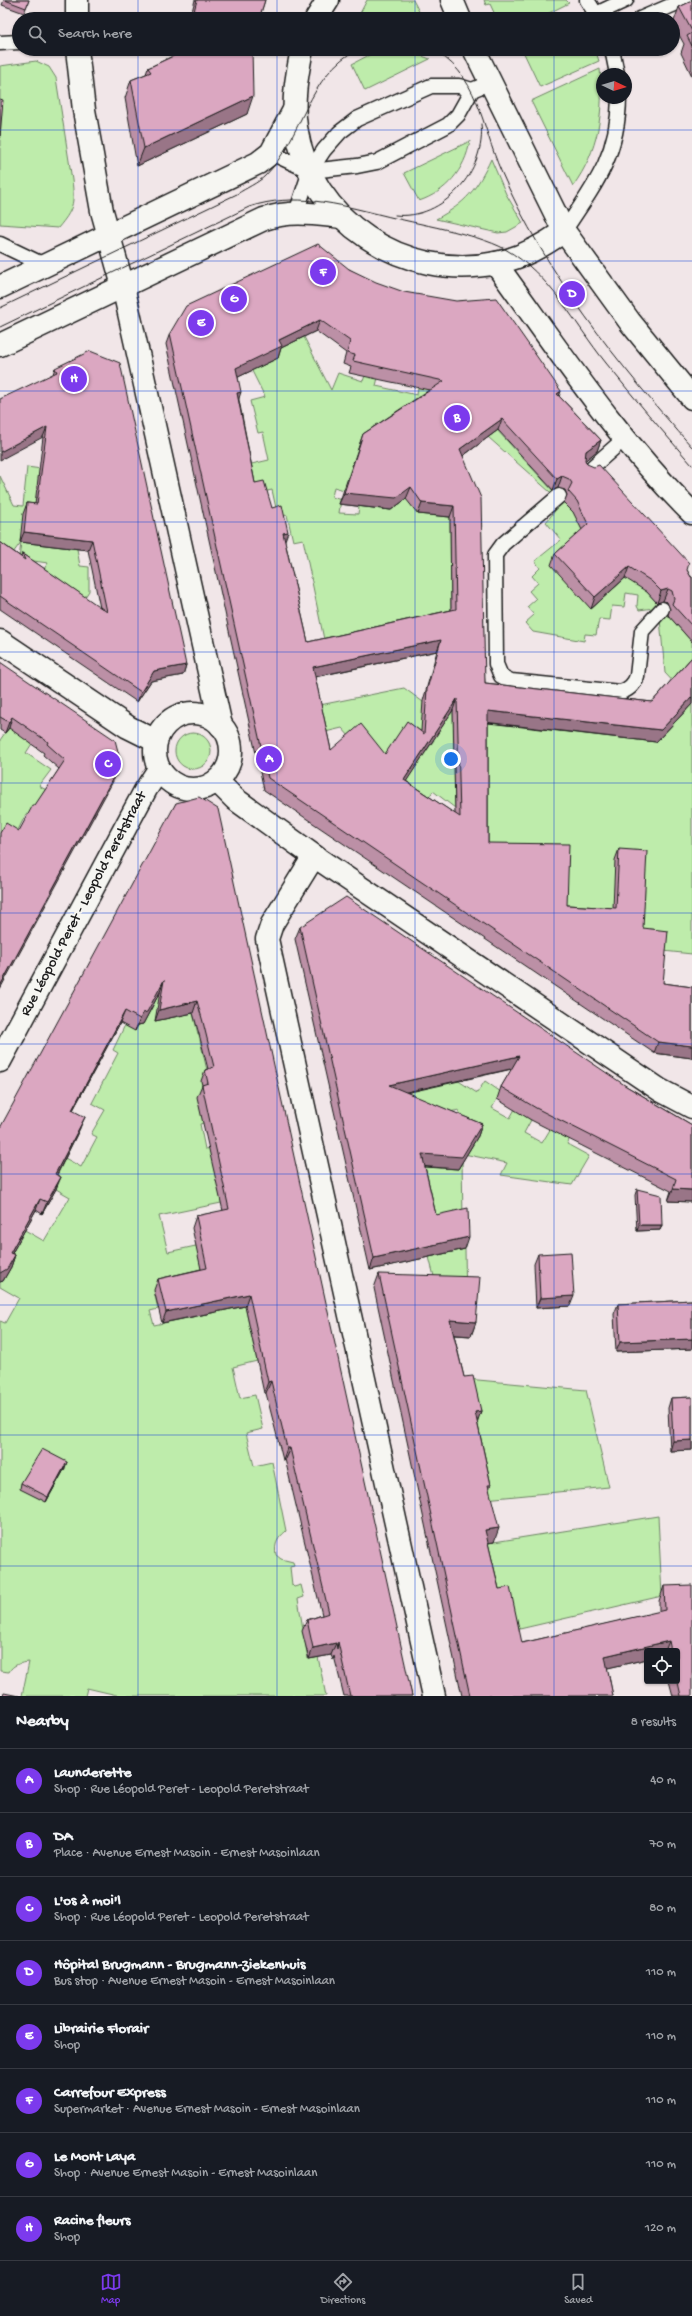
<!DOCTYPE html>
<meta charset="utf-8">
<style>
body{margin:0;font-family:"Gochi Hand",sans-serif;background:#242831;color:#f1f3f6}
.controls{position:absolute;right:12px;bottom:12px;display:grid;overflow:hidden;border-radius:4px;box-shadow:0 1px 3px #0004}
.controls button{width:36px;height:36px;display:grid;place-items:center;padding:0;border:0;border-bottom:1px solid #363941;background:#171b24;color:#f1f3f6;font:20px sans-serif}
.compass{position:absolute;left:596px;top:68px;width:36px;height:36px;border-radius:50%;background:#171b24;box-shadow:0 1px 3px #0004;rotate:94deg}
.you{position:absolute;left:451px;top:759px;width:14px;height:14px;margin:-10px;border:3px solid #fff;border-radius:50%;background:#1a73e8;box-shadow:0 0 0 6px #1a73e833}
.badge{display:grid;place-items:center;width:26px;height:26px;border-radius:50%;background:#7c3aed;color:#fff;font-size:13px;font-weight:700}
.pin{position:absolute;translate:-50% -50%;border:2px solid #fff;box-shadow:0 1px 4px #0006}
.list{margin:0;padding:0;list-style:none}
h2{display:flex;justify-content:space-between;align-items:center;height:52px;margin:0;padding:0 16px;font-size:17px}
h2 small{font-size:13px;font-weight:400;color:#9ea1a6}
.list li{display:grid;grid-template-columns:26px 1fr auto;gap:12px;align-items:center;box-sizing:border-box;height:64px;padding:0 16px;border-top:1px solid #363941}
.list b{display:block;font-size:15px;white-space:nowrap}
.list p{margin:0;font-size:13px;white-space:nowrap;color:#9ea1a6}
.list em{font-size:13px;font-style:normal;color:#9ea1a6}
.icon{flex:none;width:22px;height:22px;fill:none;stroke:currentColor;stroke-width:2;stroke-linecap:round;stroke-linejoin:round}
.map{position:relative;flex:none;width:692px;height:1696px;overflow:hidden}
.search{position:absolute;background:#171b24;box-shadow:0 1px 3px #0004;left:12px;right:12px;top:12px;height:44px;display:flex;align-items:center;gap:10px;box-sizing:border-box;padding:0 14px;border-radius:22px;color:#9ea1a6;font-size:15px}
.sheet{height:564px;background:#171b24}
nav{display:flex;justify-content:space-around;align-items:center;box-sizing:border-box;height:56px;border-top:1px solid #363941;background:#171b24;font-size:11px;color:#9ea1a6}
nav a{display:grid;justify-items:center;gap:2px}
nav .on{color:#7c3aed}
.map>svg:first-child{display:block}
.green{fill:#beecab;stroke:#6d8464}
.lines{fill:none;stroke-linecap:round;stroke-linejoin:round}
.lane-casing{stroke:#1c1c1c;stroke-width:17}
.street-casing{stroke:#1c1c1c;stroke-width:25}
.secondary-casing{stroke:#1c1c1c;stroke-width:25}
.lane{stroke:#f6f6f2;stroke-width:14}
.street{stroke:#f6f6f2;stroke-width:22}
.secondary{stroke:#f6f6f2;stroke-width:22}
.tram{stroke:#1c1c1c;stroke-width:1}
.wall{fill:#bc90a6;stroke:#1c1c1c;fill-rule:evenodd}
.shaded-wall{fill:#997587;stroke:#1c1c1c}
.building{fill:#dba7c1;stroke:#1c1c1c;fill-rule:evenodd}
.grid{fill:none;stroke:#1d4ed8;stroke-width:1;stroke-opacity:0.55}
.labels{text-anchor:middle;dominant-baseline:central;stroke-width:4;stroke-linejoin:round;paint-order:stroke}
.street-label{font-size:15px;fill:#1c1c1c;stroke:#f6f6f2}
</style>
<div class="map">
<svg width="692" height="1696" viewBox="0 0 692 1696">
<rect width="100%" height="100%" fill="#f1e6e8"/>
<filter id="ink" filterUnits="userSpaceOnUse"><feTurbulence type="fractalNoise" baseFrequency=".025" numOctaves="2"/><feDisplacementMap in="SourceGraphic" scale="8" xChannelSelector="R" yChannelSelector="G"/><feConvolveMatrix kernelMatrix="1 2 1 2 8 2 1 2 1" color-interpolation-filters="sRGB"/></filter>
<g filter="url(#ink)">
<g class="green">
<polygon points="367,0 413,0 423,19 357,19"/>
<polygon points="484,0 566,0 569,3 537,19 497,19 490,4 486,5"/>
<polygon points="522,49 595,49 599,61 540,87"/>
<polygon points="394,50 412,52 430,59 365,91 352,64 371,54"/>
<path d="M36,61L49,67L56,78L72,180C75,204 73,210 58,228L0,224V66Z"/>
<path d="M600,69C604,112 599,150 573,186L531,101Z"/>
<path d="M470,141C465,170 446,192 419,201L404,173Z"/>
<path d="M491,159L506,194L523,223L507,232L498,233L436,219C466,203 477,189 491,159Z"/>
<polygon points="304,337 331,390 338,373 363,381 369,365 380,369 376,386 417,395 422,355 462,378 344,490 334,487 332,497 341,500 339,513 358,514 359,506 391,510 406,499 450,517 451,617 326,649 303,539 293,541 287,515 278,517 272,490 250,495 243,466 269,460 263,432 258,433 250,401 265,397 248,363"/>
<polygon points="497,430 554,492 550,492 488,437"/>
<polygon points="27,467 84,475 76,543 80,566 89,567 89,591 79,606 37,579 48,563 19,559 21,542 5,564 0,561 0,476 14,505 23,506"/>
<polygon points="563,501 584,524 591,609 630,574 657,603 654,608 639,610 637,606 638,595 626,593 624,607 612,606 610,620 599,619 596,635 585,634 584,641 533,632 525,623 534,615 527,607 536,599 529,591 538,583 532,576 540,568 535,561 561,540 546,522"/>
<polygon points="665,612 692,642 692,702 665,673 660,619"/>
<polygon points="404,688 423,702 453,699 455,808 433,791 423,807 404,784 434,740 409,723 378,769 342,728 317,734 310,707"/>
<polygon points="692,704 692,954 663,951 612,920 582,923 484,861 484,722 657,741"/>
<polygon points="10,726 33,742 26,753 51,770 39,786 48,791 40,821 26,814 13,840 0,837 0,740"/>
<circle cx="193" cy="751" r="18"/>
<path d="M160,984L193,1013L198,1034L204,1032L200,1040L209,1079L204,1095V1123L200,1124L205,1149L213,1148L226,1202L159,1216L168,1252L237,1237L241,1255L154,1291L158,1309L150,1311L154,1325L245,1306L257,1361L233,1367L240,1398L255,1395L263,1429L246,1433L254,1466L272,1462L286,1531C278,1538 274,1543 276,1555L281,1559L293,1562L294,1566L290,1567L292,1585L294,1587L301,1585L304,1597L298,1599L308,1659L318,1657L326,1696H121L87,1688L85,1696H22L29,1662C21,1663 13,1664 9,1672L0,1671V1321L5,1323L19,1298L0,1287V1282L3,1281L5,1264L23,1229L44,1241L70,1197L0,1157L4,1124L81,1167L97,1137L91,1134L105,1110L92,1103L118,1053L113,1050L125,1025L143,1016Z"/>
<polygon points="457,1080 477,1093 485,1081 501,1092 492,1108 510,1118 515,1109 531,1120 524,1133 542,1143 551,1128 570,1138 567,1144 589,1156 572,1185 501,1175 507,1163 464,1154 459,1110 417,1119 411,1090"/>
<polygon points="462,1159 463,1220 419,1230 413,1165"/>
<polygon points="465,1249 466,1306 436,1284 429,1257"/>
<polygon points="467,1379 586,1390 609,1487 485,1499"/>
<polygon points="658,1516 662,1596 511,1631 475,1545"/>
</g>
<g class="lines">
<g class="lane-casing">
<g id="lane">
<polyline points="587,0 599,19"/>
<polyline points="596,14 626,0"/>
<polyline points="640,19 684,0"/>
<polyline points="0,43 19,42"/>
<polyline points="612,49 617,74"/>
<polyline points="271,153 310,171 357,166 377,162 448,125 458,115 472,90"/>
<polyline points="296,213 310,171 324,150 340,132 357,119 431,86 459,86 472,90 489,83"/>
<path d="M564,231C595,185 618,156 619,98"/>
<polyline points="0,244 46,266"/>
<polyline points="589,470 624,439"/>
<path d="M559,496L503,544L495,555L496,664L501,676L511,681L620,692C629,690 634,685 637,676L642,631L662,609"/>
</g>
</g>
<g class="street-casing">
<g id="street">
<polyline points="77,19 77,0"/>
<polyline points="77,49 84,110 102,211 123,286 221,726"/>
<polyline points="0,641 128,727 156,741"/>
<circle cx="193" cy="751" r="38"/>
<polyline points="217,781 235,799 314,856 660,1090 692,1107"/>
<polyline points="314,856 272,924 267,939 434,1696"/>
<polyline points="0,1061 146,789 159,769"/>
</g>
</g>
<g class="secondary-casing">
<g id="secondary">
<polyline points="452,0 460,19"/>
<polyline points="316,19 328,0"/>
<path d="M302,49C297,75 292,100 296,127C310,221 405,282 496,263C522,258 543,246 564,231"/>
<polyline points="474,49 564,231 630,322 692,398"/>
<path d="M495,263C558,349 616,438 692,513"/>
<polyline points="0,287 258,163 271,153 294,110"/>
<path d="M0,345L264,219C292,210 313,214 341,217"/>
</g>
</g>
<use href="#lane" class="lane"/>
<use href="#street" class="street"/>
<use href="#secondary" class="secondary"/>
<g class="tram">
<path d="M430,49C478,70 482,128 501,171C545,273 618,364 692,447"/>
<path d="M395,215C443,221 487,170 481,124"/>
<path d="M0,308L237,194C246,188 258,183 265,176C303,138 307,74 358,49"/>
<path d="M0,327L249,207C295,192 337,204 382,215C417,224 475,233 505,249C551,275 574,323 606,363C634,398 663,432 692,465"/>
</g>
</g>
<g class="wall">
<polygon points="4,0 29,0 24,13 2,5"/>
<polygon points="195,0 265,0 259,19 190,19"/>
<polygon points="692,1 692,76 681,53 684,44 673,24 679,7"/>
<polygon points="182,49 252,49 247,114 137,166 125,98 131,80 146,74 148,68 181,52"/>
<path d="M349,269L561,391L559,396L601,440L597,451L585,460L587,464L687,570L691,577H692V642L668,615L670,609L667,602L663,601L657,603L647,592L625,578L591,609L551,565L555,554L582,530L573,512L564,503L567,495L565,490L558,488L553,490L498,430L463,456L485,683L652,702L692,657V704L656,742L488,723V843L567,905L613,908L615,860L619,849L643,928L663,983L692,987V1058L654,1053L264,790L166,344L170,333ZM316,331L346,353L343,364L351,367L349,373L429,390L363,434L339,504L391,510L406,499L418,514L450,517L451,610L308,642L285,541L272,508L255,483L239,400L238,377L278,358L281,348ZM437,651L423,701L421,731L385,754L331,750L315,677ZM453,710L455,814L406,781Z"/>
<polygon points="55,368 186,665 183,675 151,681 137,702 0,609 0,542 21,557 22,553 100,608 88,550 20,542 23,514 27,503 35,504 43,437 53,374"/>
<polygon points="0,662 117,774 19,831 59,769 43,755 44,753 9,728 5,733 0,730"/>
<polygon points="176,803 412,1696 344,1696 334,1656 333,1660 331,1655 309,1659 302,1631 307,1620 322,1615 285,1459 283,1460 266,1393 264,1393 245,1306 162,1323 154,1290 158,1279 201,1269 192,1228 196,1216 223,1211 197,1097 202,1085 201,1081 205,1070 208,1069 199,1034 193,1013 155,1021 160,992 143,1024 138,1025 135,1031 120,1023 73,1110 80,1128 57,1175 56,1189 42,1214 36,1210 12,1253 15,1255 11,1267 3,1281 0,1282"/>
<polygon points="300,927 626,1086 692,1125 692,1202 668,1201 671,1191 531,1120 497,1099 501,1087 512,1069 406,1093 482,1124 478,1136 458,1169 425,1167 436,1215 465,1249 370,1270 295,939"/>
<polygon points="637,1189 662,1225 660,1230 637,1231 635,1195"/>
<polygon points="538,1254 570,1306 536,1308 534,1264"/>
<polygon points="379,1274 476,1322 471,1336 454,1335 464,1377 481,1411 477,1421 491,1485 489,1489 494,1542 488,1543 499,1589 522,1643 659,1612 659,1601 664,1586 692,1696 673,1696 669,1681 677,1681 677,1651 647,1651 647,1659 607,1668 613,1696 462,1696 374,1288"/>
<polygon points="692,1300 692,1349 616,1352 614,1314 618,1304"/>
<polygon points="692,1397 692,1450 670,1451 668,1408 671,1398"/>
<polygon points="65,1468 46,1502 20,1489 21,1483"/>
</g>
<g class="shaded-wall">
<polygon points="253,96 247,114 137,166 144,148"/>
<polygon points="320,320 316,331 281,348 278,358 232,380 236,368 279,340"/>
<polygon points="561,391 557,402 557,394"/>
<polygon points="241,392 237,404 237,393"/>
<polygon points="502,419 498,430 456,461 460,449"/>
<polygon points="47,427 43,437 0,460 0,452"/>
<polygon points="601,440 597,451 582,463 586,451"/>
<polygon points="562,476 558,488 553,490 557,479"/>
<polygon points="411,487 406,499 391,510 339,504 344,493"/>
<polygon points="422,503 454,506 450,517 418,514"/>
<polygon points="24,532 92,540 88,550 20,542"/>
<polygon points="288,532 284,543 283,533"/>
<polygon points="629,567 625,578 591,609 595,597"/>
<polygon points="668,589 663,601 657,603 661,591"/>
<polygon points="441,640 437,651 309,678 313,667"/>
<polygon points="186,665 183,675 151,681 137,702 141,692 154,671"/>
<polygon points="692,697 692,704 656,742 484,722 488,711 661,730"/>
<polygon points="457,699 453,710 400,791 404,780"/>
<polygon points="12,717 9,728 5,733 9,722"/>
<polygon points="121,763 117,774 0,989 0,986"/>
<polygon points="164,980 160,992 143,1024 138,1025 135,1031 140,1019 143,1013"/>
<polygon points="197,1001 193,1013 155,1021 159,1010"/>
<polygon points="125,1011 120,1023 67,1121 72,1110"/>
<polygon points="658,1042 692,1046 692,1058 654,1053"/>
<polygon points="519,1056 515,1068 384,1097 389,1085"/>
<polygon points="85,1117 80,1128 51,1186 55,1174"/>
<polygon points="482,1124 478,1136 458,1169 418,1166 422,1154"/>
<polygon points="61,1177 56,1189 42,1214 47,1202"/>
<polygon points="673,1189 692,1190 692,1202 668,1201"/>
<polygon points="40,1199 36,1210 6,1264 10,1253"/>
<polygon points="639,1225 662,1225 660,1230 637,1231"/>
<polygon points="469,1237 465,1249 370,1270 374,1258"/>
<polygon points="15,1255 11,1267 3,1281 0,1282 0,1273"/>
<polygon points="249,1294 245,1306 162,1323 166,1312"/>
<polygon points="574,1296 570,1306 536,1308 540,1298"/>
<polygon points="450,1320 476,1322 471,1336 445,1334"/>
<polygon points="692,1339 692,1349 616,1352 620,1342"/>
<polygon points="271,1381 266,1393 264,1393 268,1382"/>
<polygon points="481,1411 476,1426 475,1412"/>
<polygon points="692,1440 692,1450 670,1451 673,1441"/>
<polygon points="287,1448 290,1448 285,1459 283,1460"/>
<polygon points="67,1462 65,1468 46,1502 48,1497"/>
<polygon points="499,1528 494,1542 480,1544 485,1530"/>
<polygon points="669,1641 665,1651 647,1651 647,1659 599,1670 605,1656"/>
<polygon points="336,1643 331,1655 309,1659 313,1648"/>
</g>
<g class="building">
<polygon points="5,0 29,0 26,8"/>
<polygon points="197,0 265,0 259,19 192,19"/>
<polygon points="692,1 692,31 679,7"/>
<polygon points="692,33 692,46 687,36"/>
<polygon points="188,49 252,49 253,96 144,148 131,80 151,72 148,68"/>
<polygon points="0,99 3,100 0,137"/>
<path d="M318,244L349,269L376,282L404,292L456,301L496,298L561,391L557,394L601,440L586,451L585,460L587,464L594,467L599,465L689,563L687,570L691,577H692V626L672,604L674,599L672,591L668,589L661,591L651,581L629,567L595,597L555,554L588,524L577,501L568,491L572,483L569,479L562,476L557,479L502,419L460,449L481,498L485,683L652,702L692,657V697L661,730L488,711V843L569,844L567,905L616,908L619,849L647,851L643,928L668,931L663,983L692,987V1046L658,1042L268,778L170,333L186,306ZM320,320L350,341L347,353L355,355L353,361L444,381L363,434L344,493L396,498L411,487L422,503L454,506L456,609L308,642L283,533L288,532L282,505L272,508L264,481L255,483L237,393L241,392L236,368L282,346L279,340ZM441,640L427,689L424,734L407,721L385,754L361,724L331,750L313,667ZM457,699L460,817L404,780Z"/>
<polygon points="90,351 120,363 186,665 154,671 141,692 0,596 0,542 25,560 22,553 107,612 92,540 24,532 27,503 37,504 47,427 0,452 0,399 57,372 55,368"/>
<polygon points="0,662 115,740 121,763 0,986 0,833 6,823 19,831 33,805 35,805 65,760 47,744 48,742 12,717 9,722 0,717"/>
<polygon points="199,797 218,809 412,1696 350,1696 338,1642 337,1649 336,1643 313,1648 307,1620 329,1613 290,1448 287,1448 271,1381 268,1382 249,1294 166,1312 158,1279 207,1268 196,1216 229,1209 202,1085 208,1083 205,1070 214,1067 203,1022 197,1001 159,1010 164,980 147,1012 143,1013 140,1019 125,1011 72,1110 85,1117 55,1174 61,1177 47,1202 40,1199 10,1253 15,1255 7,1269 0,1273 0,1128 176,803"/>
<polygon points="346,897 626,1086 692,1125 692,1190 673,1189 676,1179 536,1108 501,1087 519,1056 389,1085 482,1124 462,1157 422,1154 436,1215 468,1208 469,1237 374,1258 300,927"/>
<polygon points="637,1189 661,1195 662,1225 639,1225"/>
<polygon points="571,1252 574,1296 540,1298 538,1254"/>
<polygon points="379,1274 480,1277 476,1322 450,1320 464,1377 473,1376 481,1411 475,1412 491,1485 488,1485 499,1528 485,1530 499,1589 510,1587 522,1643 665,1610 664,1586 692,1585 692,1696 681,1696 677,1678 677,1651 671,1651 669,1641 605,1656 613,1696 470,1696"/>
<polygon points="692,1300 692,1339 620,1342 618,1304"/>
<polygon points="692,1397 692,1440 673,1441 671,1398"/>
<polygon points="42,1449 67,1462 48,1497 21,1483"/>
<polygon points="4,1693 19,1696 3,1696"/>
</g>
</g>
<path class="grid" d="M138,0V19M277,0V19M415,0V19M554,0V19M138,49V1696M277,49V1696M415,49V1696M554,49V1696M0,130H692M0,261H692M0,391H692M0,522H692M0,652H692M0,783H692M0,913H692M0,1044H692M0,1174H692M0,1305H692M0,1435H692M0,1566H692"/>
<g class="labels">
<g class="street-label">
<text transform="translate(84 904) rotate(-62)">Rue Léopold Peret - Leopold Peretstraat</text>
</g>
</g>
</svg>
<div class="controls">
<button><svg class="icon" aria-label="locate" viewBox="0 0 24 24"><circle cx="12" cy="12" r="6"/><path d="M12 2v4M12 18v4M2 12h4M18 12h4"/></svg></button>
</div>
<svg class="compass" viewBox="-18 -18 36 36"><path d="M0-13l5 13h-10z" fill="#e53935"/><path d="M0 13l5-13h-10z" fill="#9ea1a6"/></svg>
<div class="you"></div>
<div class="pin badge" style="left:269px;top:759px">A</div>
<div class="pin badge" style="left:457px;top:418px">B</div>
<div class="pin badge" style="left:108px;top:764px">C</div>
<div class="pin badge" style="left:572px;top:294px">D</div>
<div class="pin badge" style="left:201px;top:323px">E</div>
<div class="pin badge" style="left:323px;top:272px">F</div>
<div class="pin badge" style="left:234px;top:299px">G</div>
<div class="pin badge" style="left:74px;top:379px">H</div>
<div class="search"><svg class="icon" aria-label="search" viewBox="0 0 24 24"><circle cx="10" cy="10" r="6"/><path d="M15 15l6 6"/></svg>Search here</div>
</div>
<section class="sheet">
<h2>Nearby<small>8 results</small></h2>
<ul class="list">
<li><span class="badge">A</span><div><b>Launderette</b><p>Shop · Rue Léopold Peret - Leopold Peretstraat</p></div><em>40 m</em></li>
<li><span class="badge">B</span><div><b>DA</b><p>Place · Avenue Ernest Masoin - Ernest Masoinlaan</p></div><em>70 m</em></li>
<li><span class="badge">C</span><div><b>L'os à moi'l</b><p>Shop · Rue Léopold Peret - Leopold Peretstraat</p></div><em>80 m</em></li>
<li><span class="badge">D</span><div><b>Hôpital Brugmann - Brugmann-ziekenhuis</b><p>Bus stop · Avenue Ernest Masoin - Ernest Masoinlaan</p></div><em>110 m</em></li>
<li><span class="badge">E</span><div><b>Librairie Florair</b><p>Shop</p></div><em>110 m</em></li>
<li><span class="badge">F</span><div><b>Carrefour Express</b><p>Supermarket · Avenue Ernest Masoin - Ernest Masoinlaan</p></div><em>110 m</em></li>
<li><span class="badge">G</span><div><b>Le Mont Laya</b><p>Shop · Avenue Ernest Masoin - Ernest Masoinlaan</p></div><em>110 m</em></li>
<li><span class="badge">H</span><div><b>Racine fleurs</b><p>Shop</p></div><em>120 m</em></li>
</ul>
</section>
<nav>
<a class="on"><svg class="icon" aria-label="map" viewBox="0 0 24 24"><path d="M3 6l6-2 6 2 6-2v14l-6 2-6-2-6 2zM9 4v14M15 6v14"/></svg>Map</a>
<a><svg class="icon" aria-label="directions" viewBox="0 0 24 24"><path d="M12 3l9 9-9 9-9-9zM9 14v-3h6M13 9l2 2-2 2"/></svg>Directions</a>
<a><svg class="icon" aria-label="saved" viewBox="0 0 24 24"><path d="M7 4h10v16l-5-4-5 4z"/></svg>Saved</a>
</nav>
